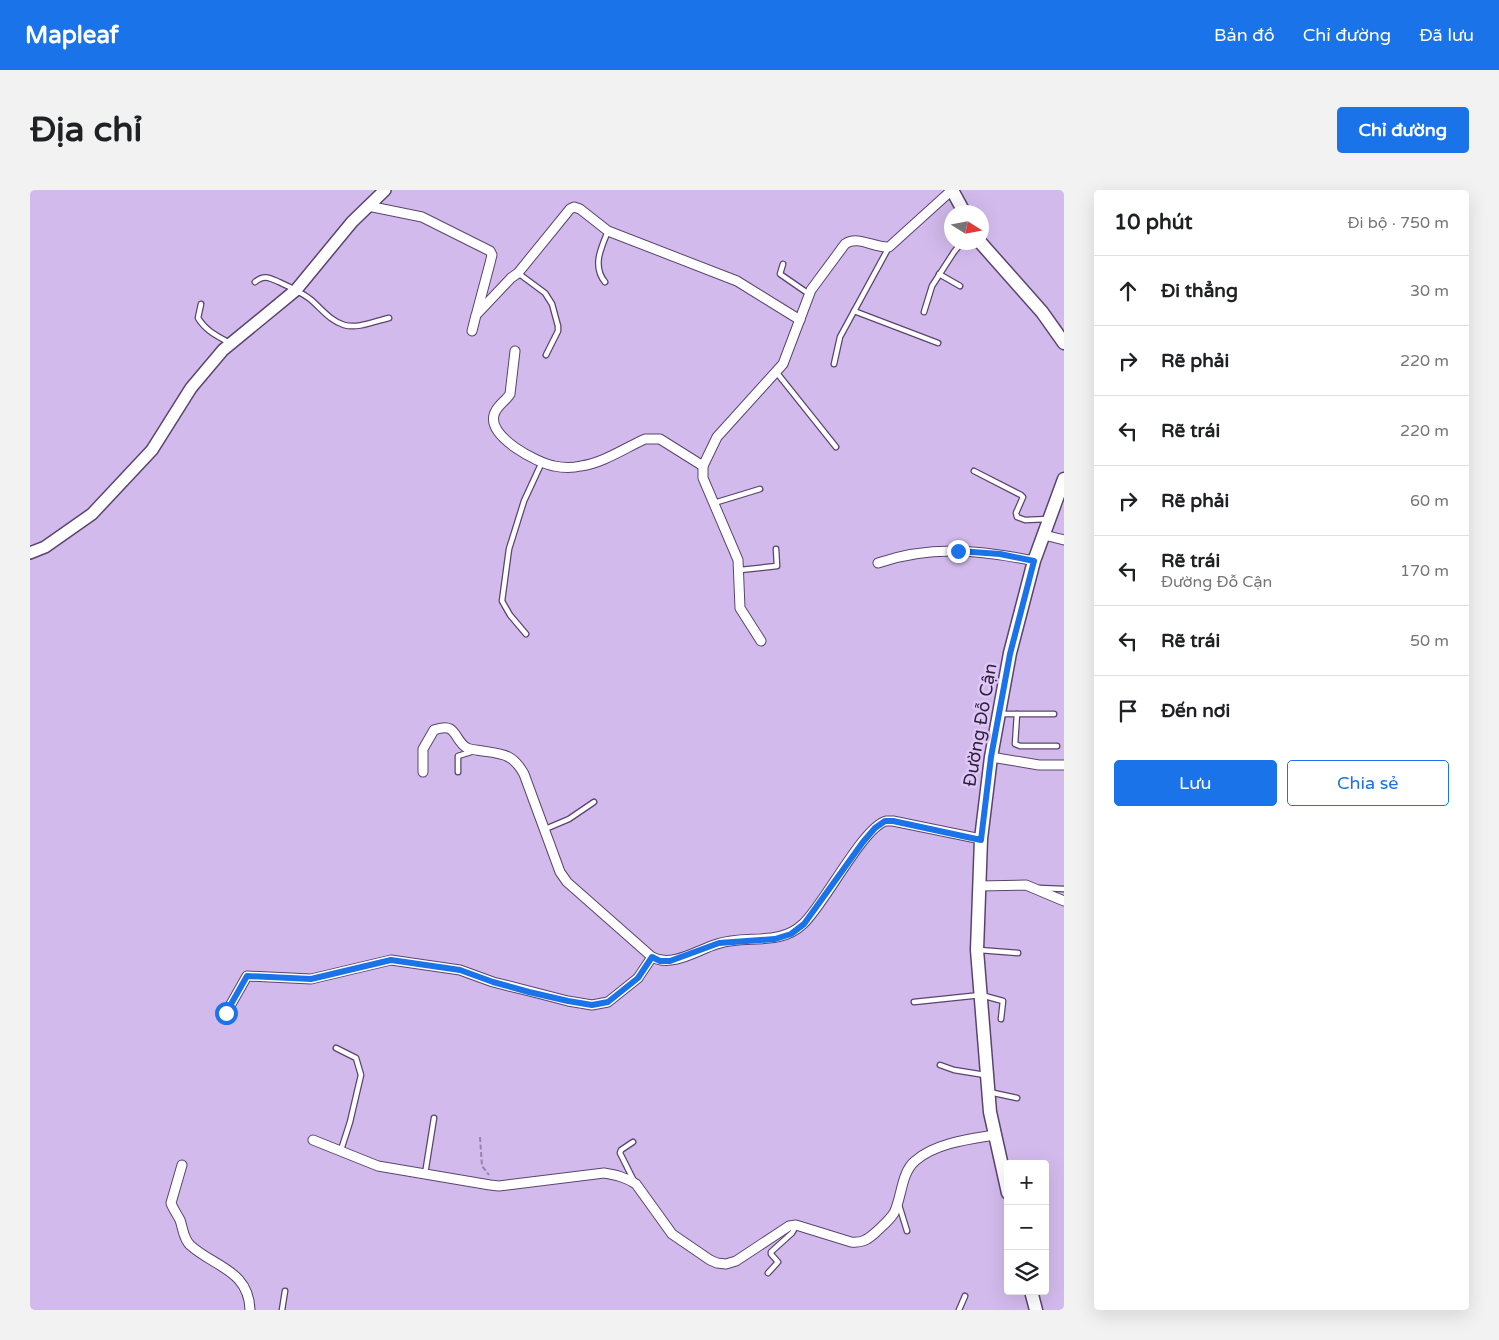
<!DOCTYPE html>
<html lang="vi">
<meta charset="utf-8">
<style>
body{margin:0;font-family:"Varela Round",sans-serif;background:#f2f2f2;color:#202124}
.controls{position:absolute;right:15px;bottom:15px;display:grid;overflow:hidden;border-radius:5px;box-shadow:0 5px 20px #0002}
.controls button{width:45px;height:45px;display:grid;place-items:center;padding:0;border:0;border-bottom:1px solid #e0e0e0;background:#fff;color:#202124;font:25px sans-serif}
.compass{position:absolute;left:914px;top:15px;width:45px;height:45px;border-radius:50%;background:#fff;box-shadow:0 5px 20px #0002;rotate:101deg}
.stop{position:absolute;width:15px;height:15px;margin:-11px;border:4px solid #1a73e8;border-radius:50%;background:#fff}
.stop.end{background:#1a73e8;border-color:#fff;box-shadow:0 1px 5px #0008}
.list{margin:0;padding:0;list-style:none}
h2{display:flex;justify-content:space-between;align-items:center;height:65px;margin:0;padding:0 20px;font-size:21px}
h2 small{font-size:16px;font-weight:400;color:#757577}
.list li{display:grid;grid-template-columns:32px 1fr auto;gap:15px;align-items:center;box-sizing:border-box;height:70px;padding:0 20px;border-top:1px solid #e0e0e0}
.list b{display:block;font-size:19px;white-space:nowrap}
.list p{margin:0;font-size:16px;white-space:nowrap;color:#757577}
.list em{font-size:16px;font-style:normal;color:#757577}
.actions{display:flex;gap:10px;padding:15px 20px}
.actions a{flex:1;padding:11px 0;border:1px solid #1a73e8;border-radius:5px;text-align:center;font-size:18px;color:#1a73e8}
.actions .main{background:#1a73e8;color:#fff}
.icon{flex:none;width:28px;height:28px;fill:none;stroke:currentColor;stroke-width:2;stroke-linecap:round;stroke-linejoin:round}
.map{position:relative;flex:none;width:1034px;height:1120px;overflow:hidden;border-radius:5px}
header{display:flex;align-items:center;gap:30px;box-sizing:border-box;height:70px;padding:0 25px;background:#1a73e8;color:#fff}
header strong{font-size:24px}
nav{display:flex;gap:28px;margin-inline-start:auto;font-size:18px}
.intro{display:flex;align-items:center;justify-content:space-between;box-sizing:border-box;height:120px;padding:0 30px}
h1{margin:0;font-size:35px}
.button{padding:12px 22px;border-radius:5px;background:#1a73e8;color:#fff;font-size:18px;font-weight:700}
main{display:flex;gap:30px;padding:0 30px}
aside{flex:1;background:#fff;border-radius:5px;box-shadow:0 5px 20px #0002}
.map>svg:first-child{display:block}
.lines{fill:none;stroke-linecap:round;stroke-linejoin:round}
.service-casing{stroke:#5a446f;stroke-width:7}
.minor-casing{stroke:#5a446f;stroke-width:11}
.tertiary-casing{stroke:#5a446f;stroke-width:14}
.secondary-casing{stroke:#5a446f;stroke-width:15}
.path{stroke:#9784ab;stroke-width:2;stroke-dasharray:5 2.5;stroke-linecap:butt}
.service{stroke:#fff;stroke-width:4.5}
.minor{stroke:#fff;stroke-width:9}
.tertiary{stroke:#fff;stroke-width:11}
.secondary{stroke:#fff;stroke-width:12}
.route{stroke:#1a73e8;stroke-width:6}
.labels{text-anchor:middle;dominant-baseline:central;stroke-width:5;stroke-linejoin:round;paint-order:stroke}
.street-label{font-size:18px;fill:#2d2437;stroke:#e0c7fa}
</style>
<header>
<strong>Mapleaf</strong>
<nav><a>Bản đồ</a><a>Chỉ đường</a><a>Đã lưu</a></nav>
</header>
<div class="intro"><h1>Địa chỉ</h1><a class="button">Chỉ đường</a></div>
<main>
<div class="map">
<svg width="1034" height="1120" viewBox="0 0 1034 1120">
<rect width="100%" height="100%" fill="#d3baed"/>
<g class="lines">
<g class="service-casing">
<g id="service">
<polyline points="753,74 750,84 779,104"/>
<polyline points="488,83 515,103 522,114 528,136 528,141 516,165"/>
<polyline points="909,84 930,96"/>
<path d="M225,92C234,84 240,88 249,92C260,97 271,102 280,109C291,118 300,131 314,135C328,139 345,131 359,128"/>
<path d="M575,92C562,76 571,58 578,41"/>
<path d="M171,114L168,128C176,141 187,146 200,153"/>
<polyline points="824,121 908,153"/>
<polyline points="894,122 902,96 924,62 932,52"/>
<polyline points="804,174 810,147 859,57"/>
<polyline points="747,183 806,257"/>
<polyline points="944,281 991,305 993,307 986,323 987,327 995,330 1019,329"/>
<polyline points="684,313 730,299"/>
<polyline points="710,380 747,376 746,359"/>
<polyline points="496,444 480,425 472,411 479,359 494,311 512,272"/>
<polyline points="970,524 1024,524"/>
<polyline points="987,524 985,554 990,556 1027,556"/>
<polyline points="428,582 428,566 441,562"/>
<polyline points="513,640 539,629 564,612"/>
<polyline points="1009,698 1034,699"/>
<polyline points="949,760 988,763"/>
<polyline points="884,812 951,805 973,811 971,829"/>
<polyline points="306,858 326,868 331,885 320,932 311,960"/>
<polyline points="910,875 924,880 955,885"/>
<polyline points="959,902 987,908"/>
<polyline points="603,952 591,960 590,963 604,991"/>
<polyline points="395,984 404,928"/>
<polyline points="869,1015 877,1041"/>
<polyline points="738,1083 748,1072 741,1064 741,1062 762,1043 766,1036"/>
<polyline points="252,1120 255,1101"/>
<polyline points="929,1120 935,1106"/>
</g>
</g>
<g class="minor-casing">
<g id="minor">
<polyline points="338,16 392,27 460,61 462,65 460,73 447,122"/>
<polyline points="442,141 446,125 481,88 488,83 540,19 544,17 550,19 578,41 707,91 770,130"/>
<path d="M485,161L480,204C476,211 466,216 464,225C458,247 507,273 524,276C533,278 543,278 551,276C573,273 595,258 615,249H630L673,276"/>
<polyline points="1014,345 1034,350"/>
<path d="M848,373C901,355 951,360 1004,371"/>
<path d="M731,451L710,418L708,370L673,288V276L687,247L753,174L781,100L815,54C828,45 844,58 859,57L922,0"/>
<polyline points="961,567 1009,575 1034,575"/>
<path d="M393,582V559L404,540C428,531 423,550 437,558C442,560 448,560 453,561C473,564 483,564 494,584L530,682L537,692L622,767C642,778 667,760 687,754C716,744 749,757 773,734C794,715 833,637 856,631C858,631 861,631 863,631L951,649"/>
<polyline points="949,696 996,695 1034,711"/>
<polyline points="196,823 217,786 281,789 361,770 430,780 463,792 499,801 538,811 562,815 578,812 608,788 622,767"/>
<path d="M283,950L348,976L460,995L469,996L574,983C586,985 595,987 606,994L642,1044L680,1070L687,1073L696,1074L706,1071L759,1036L766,1035L821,1052C832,1053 837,1050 845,1043C851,1037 859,1031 864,1023C872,1007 871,983 885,971C905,953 940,949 965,945"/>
<path d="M152,975L141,1013C143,1019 147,1024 150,1030C153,1038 153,1048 160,1055C184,1077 219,1080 220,1120"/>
</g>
</g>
<g class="tertiary-casing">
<polyline id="tertiary" points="0,363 15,357 62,324 122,260 161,198 193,160 266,100 322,32 355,0"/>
</g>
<g class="secondary-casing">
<g id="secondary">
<polyline points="922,0 934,22"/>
<polyline points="950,52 1012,122 1034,153"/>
<polyline points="978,1003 960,922 947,760 951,649 961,567 980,463 1004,371 1034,289"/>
<polyline points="1001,1101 1006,1120"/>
</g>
</g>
<polyline class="path" points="450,947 452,976 459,985"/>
<use href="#service" class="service"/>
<use href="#minor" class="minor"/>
<use href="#tertiary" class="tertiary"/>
<use href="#secondary" class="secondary"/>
</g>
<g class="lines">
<polyline class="route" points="196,823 217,786 281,789 361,770 430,780 463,792 499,802 538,811 562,815 578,812 608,788 622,767 630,771 640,771 689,753 745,749 761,744 774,734 833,652 845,638 855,631 863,631 951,650 961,567 980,464 1004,371 970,364 928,361"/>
</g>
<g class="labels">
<g class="street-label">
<text transform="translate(950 535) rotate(-80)">Đường Đỗ Cận</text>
</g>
</g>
</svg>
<div class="controls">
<button>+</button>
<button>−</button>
<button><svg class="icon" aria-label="layers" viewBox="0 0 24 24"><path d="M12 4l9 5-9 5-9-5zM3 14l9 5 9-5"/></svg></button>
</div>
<svg class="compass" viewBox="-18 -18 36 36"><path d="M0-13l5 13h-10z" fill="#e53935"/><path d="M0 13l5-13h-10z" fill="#757577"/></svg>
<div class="stop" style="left:196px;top:823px"></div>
<div class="stop end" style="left:928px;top:361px"></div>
</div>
<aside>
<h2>10 phút<small>Đi bộ · 750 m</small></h2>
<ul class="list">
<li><svg class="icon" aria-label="ahead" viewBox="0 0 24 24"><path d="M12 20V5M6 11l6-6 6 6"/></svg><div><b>Đi thẳng</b></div><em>30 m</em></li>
<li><svg class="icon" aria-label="right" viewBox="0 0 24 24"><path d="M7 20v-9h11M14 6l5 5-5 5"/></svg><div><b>Rẽ phải</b></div><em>220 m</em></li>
<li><svg class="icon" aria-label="left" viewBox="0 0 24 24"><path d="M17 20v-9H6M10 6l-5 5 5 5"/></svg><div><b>Rẽ trái</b></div><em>220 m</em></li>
<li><svg class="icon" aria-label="right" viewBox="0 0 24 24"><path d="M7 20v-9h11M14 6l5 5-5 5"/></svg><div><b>Rẽ phải</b></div><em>60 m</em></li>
<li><svg class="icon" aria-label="left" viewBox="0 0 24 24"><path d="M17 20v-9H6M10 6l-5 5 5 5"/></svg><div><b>Rẽ trái</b><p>Đường Đỗ Cận</p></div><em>170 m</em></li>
<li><svg class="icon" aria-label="left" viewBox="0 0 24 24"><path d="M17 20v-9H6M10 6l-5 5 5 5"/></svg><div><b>Rẽ trái</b></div><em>50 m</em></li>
<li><svg class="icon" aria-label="arrive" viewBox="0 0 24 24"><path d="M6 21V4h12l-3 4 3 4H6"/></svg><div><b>Đến nơi</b></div></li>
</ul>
<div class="actions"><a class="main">Lưu</a><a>Chia sẻ</a></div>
</aside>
</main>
